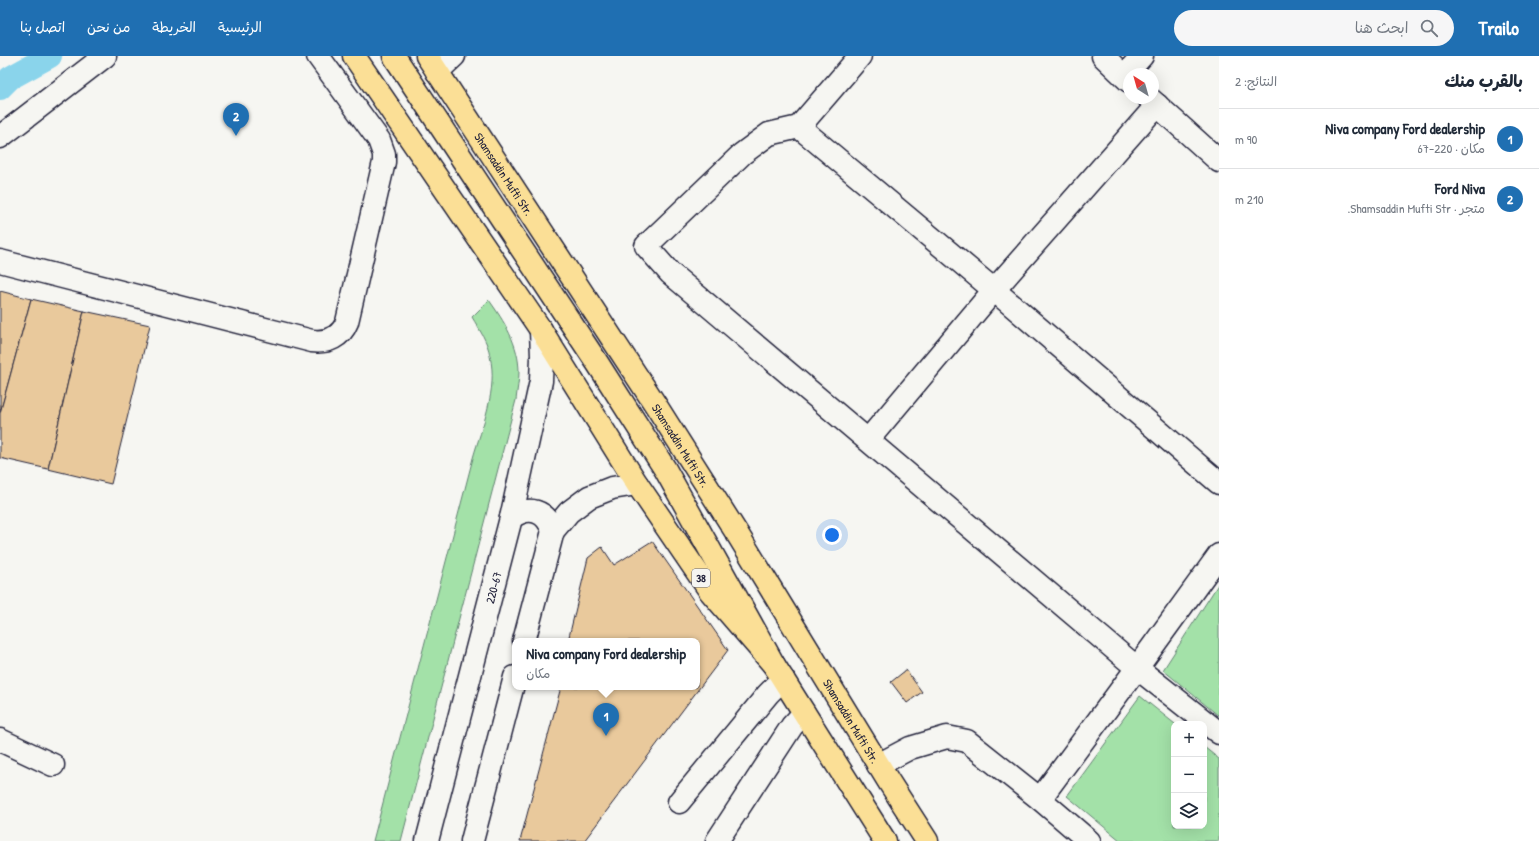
<!DOCTYPE html>
<html lang="ar">
<meta charset="utf-8">
<style>
body{margin:0;font-family:"Patrick Hand","Playpen Sans Arabic",sans-serif;background:#f6f6f7;color:#1f2937;direction:rtl}
.controls{position:absolute;right:12px;bottom:12px;display:grid;overflow:hidden;border-radius:8px;box-shadow:0 4px 16px #0002}
.controls button{width:36px;height:36px;display:grid;place-items:center;padding:0;border:0;border-bottom:1px solid #e0e1e3;background:#fff;color:#1f2937;font:20px sans-serif}
.compass{position:absolute;left:1123px;top:12px;width:36px;height:36px;border-radius:50%;background:#fff;box-shadow:0 4px 16px #0002;rotate:323deg}
.you{position:absolute;left:832px;top:479px;width:14px;height:14px;margin:-10px;border:3px solid #fff;border-radius:50%;background:#1a73e8;box-shadow:0 0 0 6px #1a73e833}
.badge{display:grid;place-items:center;width:26px;height:26px;border-radius:50%;background:#1f6fb2;color:#fff;font-size:13px;font-weight:700}
.pin{position:absolute;translate:-50% -33px;filter:drop-shadow(0 1px 2px #0008)}
.pin::after{content:'';position:absolute;top:21px;width:14px;height:12px;background:inherit;clip-path:polygon(0 0,100% 0,50% 100%)}
.popup{position:absolute;left:512px;top:582px;width:188px;height:52px;box-sizing:border-box;display:grid;place-content:center;border-radius:8px;background:#fff;filter:drop-shadow(0 1px 3px #0005);font-size:13px;white-space:nowrap;color:#747a83}
.popup b{font-size:15px;color:#1f2937}
.popup::after{content:'';position:absolute;left:50%;top:100%;margin-left:-8px;border:8px solid transparent;border-top-color:#fff}
.list{margin:0;padding:0;list-style:none}
h2{display:flex;justify-content:space-between;align-items:center;height:52px;margin:0;padding:0 16px;font-size:17px}
h2 small{font-size:13px;font-weight:400;color:#747a83}
.list li{display:grid;grid-template-columns:26px 1fr auto;gap:12px;align-items:center;box-sizing:border-box;height:60px;padding:0 16px;border-top:1px solid #e0e1e3}
.list b{display:block;font-size:15px;white-space:nowrap}
.list p{margin:0;font-size:13px;white-space:nowrap;color:#747a83}
.list em{font-size:13px;font-style:normal;color:#747a83}
.icon{flex:none;width:22px;height:22px;fill:none;stroke:currentColor;stroke-width:2;stroke-linecap:round;stroke-linejoin:round}
.map{position:relative;flex:none;width:1219px;height:785px;overflow:hidden;direction:ltr}
header{display:flex;align-items:center;gap:24px;box-sizing:border-box;height:56px;padding:0 20px;background:#1f6fb2;color:#fff}
header strong{font-size:19px}
nav{display:flex;gap:22px;margin-inline-start:auto;font-size:14px}
.search{width:280px;height:36px;background:#f6f6f7;display:flex;align-items:center;gap:10px;box-sizing:border-box;padding:0 14px;border-radius:22px;color:#747a83;font-size:15px}
main{display:flex}
aside{flex:1;background:#fff}
.map>svg:first-child{display:block}
.green{fill:#a3e1a8;stroke:#628272}
.lines{fill:none;stroke-linecap:round;stroke-linejoin:round}
.canal{stroke:#8ad4eb;stroke-width:24}
.building{fill:#e9c99c;stroke:#22223b}
.minor-casing{stroke:#22223b;stroke-width:25}
.major-casing{stroke:#22223b;stroke-width:25}
.highway-casing{stroke:#22223b;stroke-width:25}
.minor{stroke:#f6f6f2;stroke-width:22}
.major{stroke:#fbdf96;stroke-width:22}
.highway{stroke:#fbdf96;stroke-width:22}
.labels{text-anchor:middle;dominant-baseline:central;stroke-width:3;stroke-linejoin:round;paint-order:stroke}
.shield{fill:#f6f6f2;stroke:#626272;stroke-width:1}
.shield-label{font-size:11px;font-weight:bold;fill:#22223b}
.street-label{font-size:12px;fill:#22223b;stroke:#f6f6f2}
</style>
<header>
<strong>Trailo</strong>
<div class="search"><svg class="icon" aria-label="search" viewBox="0 0 24 24"><circle cx="10" cy="10" r="6"/><path d="M15 15l6 6"/></svg>ابحث هنا</div>
<nav><a>الرئيسية</a><a>الخريطة</a><a>من نحن</a><a>اتصل بنا</a></nav>
</header>
<main>
<aside>
<h2>بالقرب منك<small>النتائج: 2</small></h2>
<ul class="list">
<li><span class="badge">1</span><div><b>Niva company Ford dealership</b><p>مكان · 220-67</p></div><em>90 m</em></li>
<li><span class="badge">2</span><div><b>Ford Niva</b><p>متجر · Shamsaddin Mufti Str.</p></div><em>210 m</em></li>
</ul>
</aside>
<div class="map">
<svg width="1219" height="785" viewBox="0 0 1219 785">
<rect width="100%" height="100%" fill="#f6f6f2"/>
<filter id="ink" filterUnits="userSpaceOnUse"><feTurbulence type="fractalNoise" baseFrequency=".025" numOctaves="2"/><feDisplacementMap in="SourceGraphic" scale="8" xChannelSelector="R" yChannelSelector="G"/><feConvolveMatrix kernelMatrix="1 2 1 2 8 2 1 2 1" color-interpolation-filters="sRGB"/></filter>
<g filter="url(#ink)">
<g class="green">
<path d="M489,244C504,265 519,289 519,316C519,325 517,334 516,344L401,785H373L473,402C482,370 498,334 490,300C488,286 479,273 472,261Z"/>
<polygon points="1219,527 1219,660 1163,614"/>
<polygon points="1140,640 1175,668 1174,770 1204,770 1204,691 1219,703 1219,785 1121,785 1067,740"/>
</g>
<g class="lines">
<polyline class="canal" points="0,32 10,22 50,0"/>
</g>
<g class="building">
<polygon points="0,235 31,243 0,357"/>
<polygon points="31,243 84,255 48,413 0,402 0,357"/>
<polygon points="84,255 150,269 111,428 48,413"/>
<polygon points="652,485 728,594 584,785 520,785 561,631 697,631 697,585 568,585 588,502 602,491 614,509"/>
<polygon points="906,614 922,636 907,647 891,626"/>
</g>
<g class="lines">
<g class="minor-casing">
<g id="minor">
<polyline points="860,0 799,71 769,78 742,98 646,190 670,217 1137,612 1219,677"/>
<polyline points="1103,0 1129,25"/>
<polyline points="437,16 454,0"/>
<polyline points="1124,20 1142,0"/>
<polyline points="1149,42 1219,105"/>
<polyline points="799,71 994,234 1219,427"/>
<polyline points="0,81 105,0"/>
<path d="M0,205L312,285C328,287 341,281 347,266L384,106V98L379,84L318,0"/>
<polyline points="868,384 994,234 1157,49"/>
<path d="M511,462C529,449 546,454 553,475"/>
<polyline points="524,585 553,475 569,456 589,441 612,432 637,428"/>
<polyline points="0,684 53,709"/>
<polyline points="878,709 910,692 947,681 967,685 1040,743 1089,785"/>
<polyline points="1040,743 1137,612 1219,499"/>
<polyline points="679,746 768,638 783,623"/>
<path id="s1" d="M427,785L511,462L541,325L542,301L541,274"/>
<polyline points="472,785 515,621"/>
<polyline points="717,785 792,670 804,657"/>
</g>
</g>
<g class="major-casing">
<g id="major">
<polyline points="394,0 598,308 665,413 774,609 885,785"/>
<path id="s2" d="M427,0L655,348L738,479L889,726L927,785"/>
</g>
</g>
<g class="highway-casing">
<polyline id="highway" points="354,0 541,274 637,428 710,535 774,609"/>
</g>
<use href="#minor" class="minor"/>
<use href="#major" class="major"/>
<use href="#highway" class="highway"/>
</g>
</g>
<g class="labels">
<rect class="shield" x="692" y="513" width="18" height="18" rx="3"/>
<g class="shield-label">
<text x="701" y="522">38</text>
</g>
<g class="street-label">
<text stroke="none"><textPath href="#s2" startOffset="141">Shamsaddin Mufti Str.</textPath></text>
<text stroke="none"><textPath href="#s2" startOffset="465">Shamsaddin Mufti Str.</textPath></text>
<text stroke="none"><textPath href="#s1" startOffset="262">220-67</textPath></text>
<text stroke="none"><textPath href="#s2" startOffset="789">Shamsaddin Mufti Str.</textPath></text>
</g>
</g>
</svg>
<div class="controls">
<button>+</button>
<button>−</button>
<button><svg class="icon" aria-label="layers" viewBox="0 0 24 24"><path d="M12 4l9 5-9 5-9-5zM3 14l9 5 9-5"/></svg></button>
</div>
<svg class="compass" viewBox="-18 -18 36 36"><path d="M0-13l5 13h-10z" fill="#e53935"/><path d="M0 13l5-13h-10z" fill="#747a83"/></svg>
<div class="you"></div>
<div class="pin badge" style="left:606px;top:680px">1</div>
<div class="popup"><b>Niva company Ford dealership</b>مكان</div>
<div class="pin badge" style="left:236px;top:80px">2</div>
</div>
</main>
